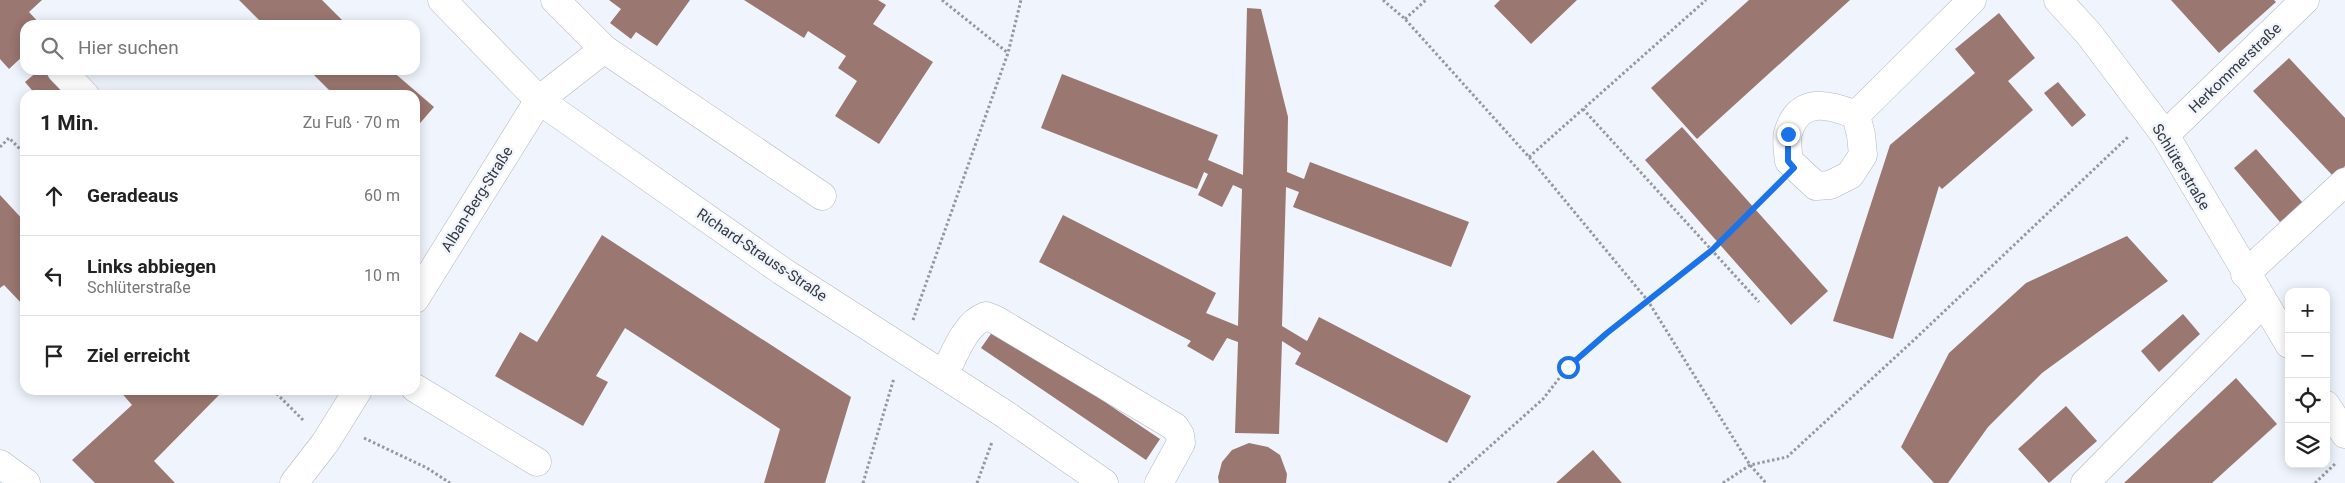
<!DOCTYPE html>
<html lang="de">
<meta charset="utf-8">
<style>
body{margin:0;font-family:Roboto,sans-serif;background:#f2f2f2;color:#222}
.controls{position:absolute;right:15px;bottom:15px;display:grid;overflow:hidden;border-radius:10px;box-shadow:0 2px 12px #0003}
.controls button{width:45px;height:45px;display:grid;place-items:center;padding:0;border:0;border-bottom:1px solid #e0e0e0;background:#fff;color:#222;font:25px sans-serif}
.stop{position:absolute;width:15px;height:15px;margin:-11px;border:4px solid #1a73e8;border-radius:50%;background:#fff}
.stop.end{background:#1a73e8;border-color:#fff;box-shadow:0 1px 5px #0008}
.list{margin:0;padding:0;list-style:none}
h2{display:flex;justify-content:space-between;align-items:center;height:65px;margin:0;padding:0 20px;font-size:21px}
h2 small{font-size:16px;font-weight:400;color:#767676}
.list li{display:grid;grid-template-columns:32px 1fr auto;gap:15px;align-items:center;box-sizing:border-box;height:80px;padding:0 20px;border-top:1px solid #e0e0e0}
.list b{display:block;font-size:19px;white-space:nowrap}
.list p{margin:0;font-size:16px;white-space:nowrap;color:#767676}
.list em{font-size:16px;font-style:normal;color:#767676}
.icon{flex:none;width:28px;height:28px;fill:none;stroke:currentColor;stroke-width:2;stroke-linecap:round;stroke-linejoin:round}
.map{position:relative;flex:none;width:2345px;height:483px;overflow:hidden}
.search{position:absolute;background:#fff;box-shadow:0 2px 12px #0003;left:20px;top:20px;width:400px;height:55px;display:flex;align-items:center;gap:12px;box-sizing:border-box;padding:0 18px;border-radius:15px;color:#767676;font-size:19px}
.panel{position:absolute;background:#fff;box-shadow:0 2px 12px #0003;left:20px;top:90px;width:400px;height:305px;border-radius:15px}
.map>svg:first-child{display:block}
.building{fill:#9a7770}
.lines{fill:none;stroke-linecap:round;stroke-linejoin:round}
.minor-casing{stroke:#b1b7c2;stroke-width:29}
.path{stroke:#95999f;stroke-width:3;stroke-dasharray:2.5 2.5;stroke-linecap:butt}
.minor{stroke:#fff;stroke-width:28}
.route{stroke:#1a73e8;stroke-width:6}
.labels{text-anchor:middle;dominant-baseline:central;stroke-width:5;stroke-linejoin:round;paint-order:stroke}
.street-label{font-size:15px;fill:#35383c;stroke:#eff4fd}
</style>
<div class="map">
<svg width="2345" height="483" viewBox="0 0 2345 483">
<rect width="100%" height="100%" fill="#eff4fd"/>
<g class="building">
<polygon points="0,0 42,0 29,12 41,25 25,25 25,54 9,69 0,59"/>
<polygon points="239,0 322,0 347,25 264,25"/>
<polygon points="609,0 690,0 657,46 636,32 631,39 610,23 621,9"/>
<polygon points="744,0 878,0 886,5 873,24 933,62 879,144 835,116 857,81 838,68 846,56 808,31 804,38"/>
<polygon points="1500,0 1577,0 1531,44 1494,6"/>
<polygon points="1749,0 1850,0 1697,139 1651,88"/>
<polygon points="2171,0 2274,0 2276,2 2219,53"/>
<polygon points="1247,8 1261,9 1288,117 1287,172 1304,179 1310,162 1469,222 1451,267 1293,207 1299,192 1286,187 1282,326 1307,341 1319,317 1471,396 1447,443 1295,364 1301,353 1282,341 1279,434 1235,433 1238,342 1227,338 1213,361 1187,346 1191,341 1039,262 1063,215 1216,293 1206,313 1238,326 1242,189 1233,185 1222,207 1198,195 1208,174 1204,172 1197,189 1041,128 1062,74 1218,135 1208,160 1243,175"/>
<polygon points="1999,13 2035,58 2008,81 2033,110 1942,189 1939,186 1893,339 1833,321 1890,145 1975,73 1955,49"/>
<polygon points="2289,58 2345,118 2345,166 2334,177 2253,91"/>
<polygon points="39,70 46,70 68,95 36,95 25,82"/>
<polygon points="309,70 391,70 434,107 415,129 415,95 334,95"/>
<polygon points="2058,82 2086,115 2072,127 2044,93"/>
<polygon points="1682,127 1828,291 1791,325 1645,160"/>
<polygon points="2256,149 2303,203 2280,222 2234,168"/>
<polygon points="0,195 25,222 25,307 4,285 0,288"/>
<polygon points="602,235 851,397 825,483 764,483 780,429 625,328 596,376 608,382 583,426 495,376 520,332 537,342"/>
<polygon points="2127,236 2168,281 2042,373 1988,427 1948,483 1934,483 1901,447 1949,353 2026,283"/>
<polygon points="2183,314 2200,334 2159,372 2141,351"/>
<polygon points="995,328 1160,439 1146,460 981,348"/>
<polygon points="2236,378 2277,424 2212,483 2124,483"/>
<polygon points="119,390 216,390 220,394 154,461 175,483 95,483 72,460 132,405"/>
<polygon points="2066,406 2097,441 2049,483 2018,449"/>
<polygon points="1249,443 1268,447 1280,455 1287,474 1286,483 1219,483 1218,477 1222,462 1232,450"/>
<polygon points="1593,450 1622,483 1556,483"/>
</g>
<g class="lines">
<g class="minor-casing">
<g id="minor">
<polyline points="442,0 539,100 782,271 1003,413 1104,483"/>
<polyline points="555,0 604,49 822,196"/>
<polyline points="2058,0 2089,34 2165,135 2289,344"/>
<polyline points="61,70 85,95"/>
<path d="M1856,115C1828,104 1799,96 1788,133C1786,141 1788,153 1789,161L1816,186L1830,185L1850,175L1863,155L1861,135L1856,115L1972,0"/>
<polyline points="2165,135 2305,0"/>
<polyline points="2245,274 2345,182"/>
<polyline points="415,299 539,100 604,49"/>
<path d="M944,375C954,356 964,324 986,316L996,320L1175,427L1180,435L1181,443L1159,483"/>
<polyline points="415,388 537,462"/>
<polyline points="2326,405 2345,434"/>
<polyline points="0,464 26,483"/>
<polyline points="294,483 325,443 358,390"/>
<polyline points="2085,483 2263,303"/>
</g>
</g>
<g class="path">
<polyline points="942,0 1008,53"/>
<polyline points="1383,0 1405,19 1529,157 1648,301 1750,465 1766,483"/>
<polyline points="1405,19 1426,0"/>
<polyline points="1583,109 1759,302"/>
<polyline points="0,147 9,138 25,154"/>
<polyline points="1529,157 1706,0"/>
<polyline points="913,320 1008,53 1021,0"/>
<polyline points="273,390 304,421"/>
<polyline points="364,438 427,468 450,483"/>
<polyline points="863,483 894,378"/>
<polyline points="977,483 992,442"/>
<polyline points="1449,483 1543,399 1568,367 1607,333 1712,250 1773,189"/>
<polyline points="1723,483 1750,465 1787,457 1915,339 2128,137"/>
<polyline points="2315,483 2336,463"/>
</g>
<use href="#minor" class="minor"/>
</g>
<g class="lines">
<polyline class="route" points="1568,367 1607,333 1712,250 1794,168 1788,161 1788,134"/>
</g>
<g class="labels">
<g class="street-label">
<text transform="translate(2235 68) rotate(-44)">Herkommerstraße</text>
<text transform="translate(2181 167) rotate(59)">Schlüterstraße</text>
<text transform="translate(477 199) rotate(-58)">Alban-Berg-Straße</text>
<text transform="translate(762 255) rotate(34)">Richard-Strauss-Straße</text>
</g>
</g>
</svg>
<div class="controls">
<button>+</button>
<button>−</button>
<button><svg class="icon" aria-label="locate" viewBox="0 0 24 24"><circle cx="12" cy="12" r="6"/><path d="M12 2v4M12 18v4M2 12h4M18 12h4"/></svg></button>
<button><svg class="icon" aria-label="layers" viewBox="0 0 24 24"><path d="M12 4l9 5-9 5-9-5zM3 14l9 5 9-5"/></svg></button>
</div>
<div class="stop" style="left:1568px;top:367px"></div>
<div class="stop end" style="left:1788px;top:134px"></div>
<div class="search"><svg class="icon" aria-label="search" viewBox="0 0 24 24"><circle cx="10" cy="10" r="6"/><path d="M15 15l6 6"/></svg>Hier suchen</div>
<section class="panel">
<h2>1 Min.<small>Zu Fuß · 70 m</small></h2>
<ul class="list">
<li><svg class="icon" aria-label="ahead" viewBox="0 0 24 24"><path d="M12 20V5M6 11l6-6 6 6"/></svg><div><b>Geradeaus</b></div><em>60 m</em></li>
<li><svg class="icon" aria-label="left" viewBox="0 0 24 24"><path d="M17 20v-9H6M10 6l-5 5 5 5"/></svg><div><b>Links abbiegen</b><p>Schlüterstraße</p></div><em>10 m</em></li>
<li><svg class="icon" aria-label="arrive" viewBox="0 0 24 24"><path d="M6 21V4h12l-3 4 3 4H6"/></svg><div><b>Ziel erreicht</b></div></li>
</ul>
</section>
</div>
